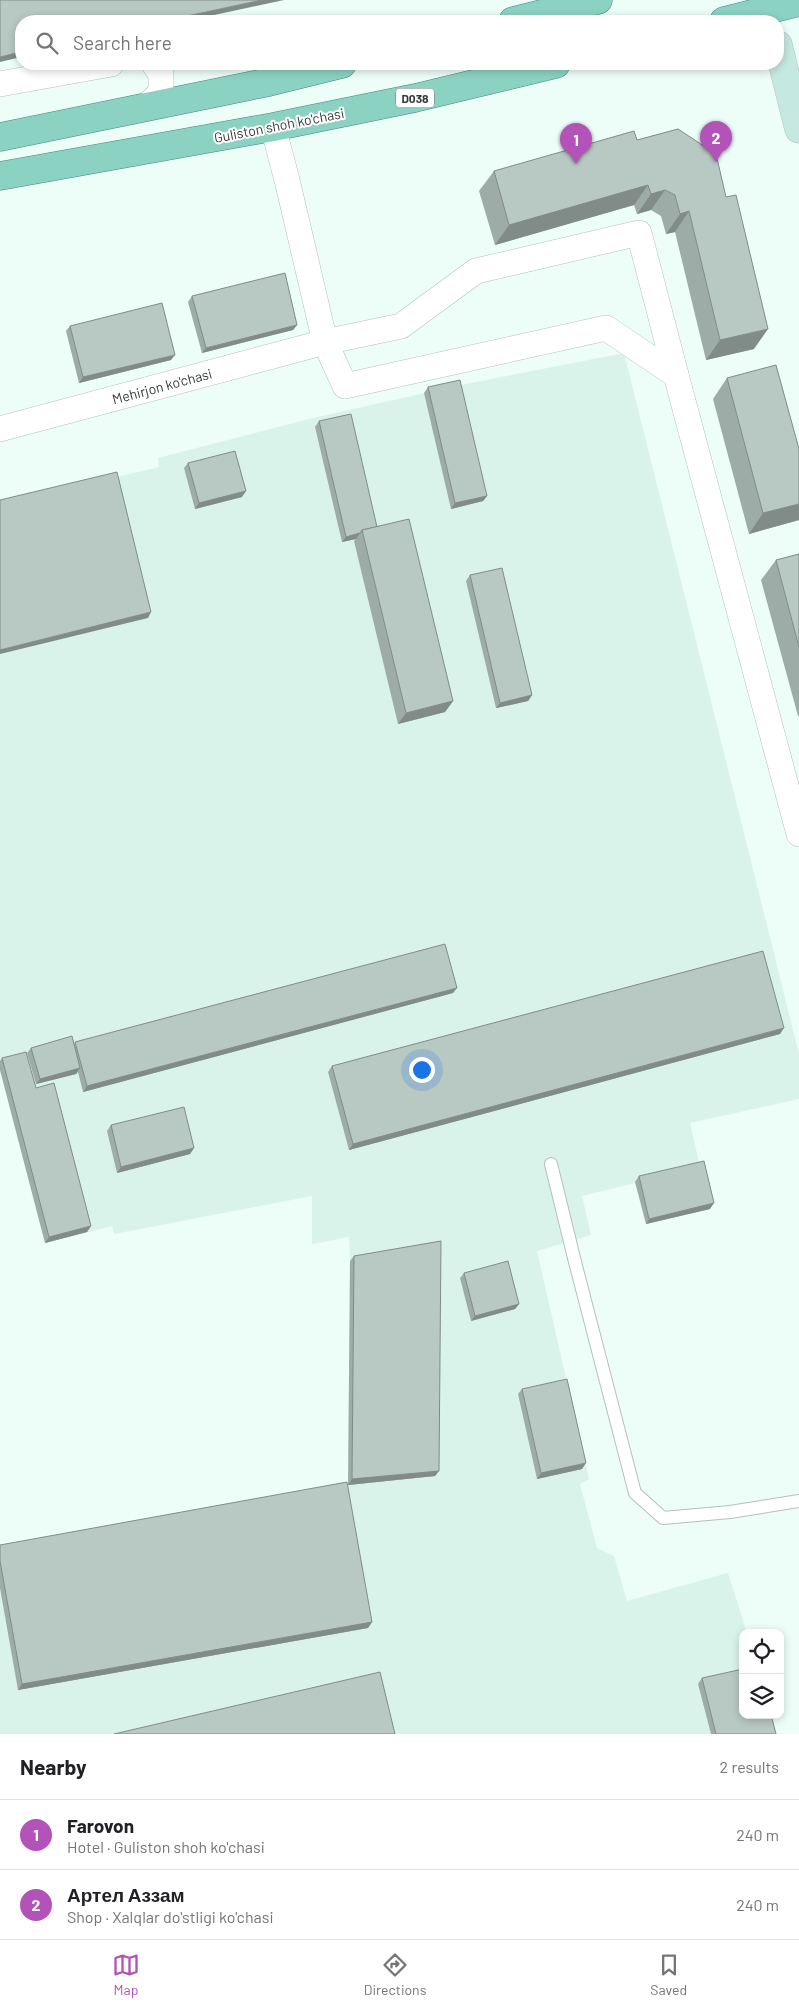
<!DOCTYPE html>
<meta charset="utf-8">
<style>
body{margin:0;font-family:Barlow,sans-serif;background:#f2f2f2;color:#202124}
.controls{position:absolute;right:15px;bottom:15px;display:grid;overflow:hidden;border-radius:10px;box-shadow:0 2px 8px #0003}
.controls button{width:45px;height:45px;display:grid;place-items:center;padding:0;border:0;border-bottom:1px solid #e0e0e0;background:#fff;color:#202124;font:25px sans-serif}
.you{position:absolute;left:421px;top:1069px;width:18px;height:18px;margin:-12px;border:4px solid #fff;border-radius:50%;background:#1a73e8;box-shadow:0 0 0 8px #1a73e833}
.badge{display:grid;place-items:center;width:32px;height:32px;border-radius:50%;background:#b352b9;color:#fff;font-size:16px;font-weight:700}
.pin{position:absolute;translate:-50% -41px;filter:drop-shadow(0 1px 2px #0008)}
.pin::after{content:'';position:absolute;top:26px;width:18px;height:15px;background:inherit;clip-path:polygon(0 0,100% 0,50% 100%)}
.list{margin:0;padding:0;list-style:none}
h2{display:flex;justify-content:space-between;align-items:center;height:65px;margin:0;padding:0 20px;font-size:21px}
h2 small{font-size:16px;font-weight:400;color:#757577}
.list li{display:grid;grid-template-columns:32px 1fr auto;gap:15px;align-items:center;box-sizing:border-box;height:70px;padding:0 20px;border-top:1px solid #e0e0e0}
.list b{display:block;font-size:19px;white-space:nowrap}
.list p{margin:0;font-size:16px;white-space:nowrap;color:#757577}
.list em{font-size:16px;font-style:normal;color:#757577}
.icon{flex:none;width:28px;height:28px;fill:none;stroke:currentColor;stroke-width:2;stroke-linecap:round;stroke-linejoin:round}
.map{position:relative;flex:none;width:799px;height:1734px;overflow:hidden}
.search{position:absolute;background:#fff;box-shadow:0 2px 8px #0003;left:15px;right:15px;top:15px;height:55px;display:flex;align-items:center;gap:12px;box-sizing:border-box;padding:0 18px;border-radius:20px;color:#757577;font-size:19px}
.sheet{height:205px;background:#fff}
nav{display:flex;justify-content:space-around;align-items:center;box-sizing:border-box;height:70px;border-top:1px solid #e0e0e0;background:#fff;font-size:14px;color:#757577}
nav a{display:grid;justify-items:center;gap:2px}
nav .on{color:#b352b9}
.map>svg:first-child{display:block}
.built{fill:#d9f3eb}
.lines{fill:none;stroke-linecap:round;stroke-linejoin:round}
.lane-casing{stroke:#b2c1bc;stroke-width:14}
.street-casing{stroke:#b2c1bc;stroke-width:26}
.secondary-casing{stroke:#b2c1bc;stroke-width:29}
.primary-casing{stroke:#3b8a78;stroke-width:29}
.lane{stroke:#fff;stroke-width:12}
.street{stroke:#fff;stroke-width:25}
.secondary{stroke:#c5e8e1;stroke-width:28}
.primary{stroke:#8cd2c2;stroke-width:28}
.wall{fill:#9eaca8}
.shaded-wall{fill:#818c88}
.building{fill:#b8c8c3;stroke:#818c88}
.labels{text-anchor:middle;dominant-baseline:central;stroke-width:4;stroke-linejoin:round;paint-order:stroke}
.shield{fill:#fff;stroke:#717674;stroke-width:1}
.shield-label{font-size:12px;font-weight:bold;fill:#343b39}
.street-label{font-size:14px;fill:#343b39;stroke:#fff}
</style>
<div class="map">
<svg width="799" height="1734" viewBox="0 0 799 1734">
<rect width="100%" height="100%" fill="#edfdf8"/>
<polygon class="built" points="624,353 799,1054 799,1099 690,1123 700,1167 582,1196 591,1235 537,1251 589,1479 580,1484 597,1548 614,1556 627,1601 728,1573 747,1633 743,1633 743,1715 771,1715 777,1734 0,1734 0,1550 343,1488 348,1485 350,1261 349,1237 312,1244 312,1196 114,1234 112,1226 45,1243 0,1070 0,505 159,467 158,458 313,418 456,386"/>
<g class="lines">
<g class="lane-casing">
<polyline id="lane" points="551,1164 575,1262 635,1493 663,1518 730,1512 799,1501"/>
</g>
<g class="street-casing">
<g id="street">
<polyline points="0,84 111,64"/>
<polyline points="145,108 161,92 161,74 154,64"/>
<polyline points="273,127 287,180 325,342 345,386 606,328 676,375 799,834"/>
<polyline points="0,429 325,342 401,326 476,271 639,233 676,375"/>
</g>
</g>
<g class="secondary-casing">
<polyline id="secondary" points="778,45 799,129"/>
</g>
<g class="primary-casing">
<g id="primary">
<polyline points="513,21 598,0"/>
<polyline points="724,21 799,2"/>
<polyline points="0,137 269,82 342,64"/>
<polyline points="0,176 273,127 415,98 556,64"/>
</g>
</g>
<use href="#lane" class="lane"/>
<use href="#street" class="street"/>
<use href="#secondary" class="secondary"/>
<use href="#primary" class="primary"/>
</g>
<g class="wall">
<polygon points="678,129 754,349 706,360 675,232 666,234 661,216 651,210 637,214 634,205 495,245 479,191 494,171 637,140"/>
<polygon points="192,296 297,325 293,330 202,353 188,302"/>
<polygon points="70,326 171,360 79,383 66,331"/>
<polygon points="727,378 799,520 749,534 713,399"/>
<polygon points="428,387 487,496 483,501 451,509 424,393"/>
<polygon points="319,421 377,527 453,701 445,712 398,724 354,541 356,539 342,542 315,427"/>
<polygon points="188,463 242,497 195,509 184,468"/>
<polygon points="799,554 799,716 798,716 761,580 776,560"/>
<polygon points="470,575 532,695 528,701 496,708 466,581"/>
<polygon points="453,993 83,1092 78,1072 76,1074 36,1084 27,1053 31,1048 74,1045 75,1042"/>
<polygon points="780,1034 349,1150 328,1072 332,1066"/>
<polygon points="2,1058 36,1088 91,1226 87,1232 45,1243 0,1070 0,1061"/>
<polygon points="111,1125 194,1148 190,1154 117,1173 107,1131"/>
<polygon points="639,1176 710,1209 646,1224 635,1182"/>
<polygon points="354,1256 439,1471 435,1476 348,1485 350,1261"/>
<polygon points="464,1273 519,1304 515,1309 471,1321 460,1278"/>
<polygon points="522,1389 582,1469 537,1479 518,1394"/>
<polygon points="0,1545 372,1622 368,1628 18,1690 0,1588"/>
<polygon points="702,1678 776,1734 711,1734 698,1684"/>
</g>
<g class="shaded-wall">
<polygon points="262,0 284,0 186,21 164,21"/>
<polygon points="21,52 21,57 0,62 0,57"/>
<polygon points="648,185 634,205 495,245 509,225"/>
<polygon points="665,190 651,210 637,214 651,194"/>
<polygon points="689,211 675,232 666,234 680,214"/>
<polygon points="297,325 293,330 202,353 206,348"/>
<polygon points="768,329 754,349 706,360 720,340"/>
<polygon points="175,355 171,360 79,383 83,377"/>
<polygon points="246,491 242,497 195,509 199,503"/>
<polygon points="487,496 483,501 451,509 455,503"/>
<polygon points="799,504 799,520 749,534 763,513"/>
<polygon points="360,533 356,539 342,542 346,537"/>
<polygon points="151,612 148,618 0,654 0,650"/>
<polygon points="532,695 528,701 496,708 500,703"/>
<polygon points="453,701 445,712 398,724 406,713"/>
<polygon points="457,988 453,993 83,1092 87,1086"/>
<polygon points="784,1028 780,1034 349,1150 353,1144"/>
<polygon points="80,1068 76,1074 36,1084 40,1079"/>
<polygon points="194,1148 190,1154 117,1173 121,1167"/>
<polygon points="714,1203 710,1209 646,1224 649,1219"/>
<polygon points="91,1226 87,1232 45,1243 49,1237"/>
<polygon points="519,1304 515,1309 471,1321 475,1316"/>
<polygon points="586,1463 582,1469 537,1479 541,1473"/>
<polygon points="439,1471 435,1476 348,1485 352,1479"/>
<polygon points="372,1622 368,1628 18,1690 22,1684"/>
</g>
<g class="building">
<polygon points="0,0 262,0 164,21 21,21 21,52 0,57"/>
<polygon points="678,129 716,154 726,197 736,195 768,329 720,340 689,211 680,214 675,195 665,190 651,194 648,185 509,225 494,171 634,131 637,140"/>
<polygon points="285,273 297,325 206,348 192,296"/>
<polygon points="162,303 175,355 83,377 70,326"/>
<polygon points="776,365 799,449 799,504 763,513 727,378"/>
<polygon points="460,380 487,496 455,503 428,387"/>
<polygon points="351,414 377,527 362,530 360,533 346,537 319,421"/>
<polygon points="235,451 246,491 199,503 188,463"/>
<polygon points="117,472 151,612 0,650 0,500"/>
<polygon points="409,519 453,701 406,713 362,530"/>
<polygon points="799,554 799,647 776,560"/>
<polygon points="502,568 532,695 500,703 470,575"/>
<polygon points="445,944 457,988 87,1086 75,1042"/>
<polygon points="763,951 784,1028 353,1144 332,1066"/>
<polygon points="72,1036 80,1068 40,1079 31,1048"/>
<polygon points="26,1052 36,1088 54,1083 91,1226 49,1237 2,1058"/>
<polygon points="184,1107 194,1148 121,1167 111,1125"/>
<polygon points="704,1161 714,1203 649,1219 639,1176"/>
<polygon points="441,1241 439,1471 352,1479 354,1256"/>
<polygon points="508,1261 519,1304 475,1316 464,1273"/>
<polygon points="567,1379 586,1463 541,1473 522,1389"/>
<polygon points="347,1482 372,1622 22,1684 0,1561 0,1545"/>
<polygon points="743,1669 743,1715 771,1715 776,1734 716,1734 702,1678"/>
<polygon points="380,1672 395,1734 114,1734"/>
</g>
<g class="labels">
<rect class="shield" x="396" y="88.5" width="38" height="19" rx="4"/>
<g class="shield-label">
<text x="415" y="98">D038</text>
</g>
<g class="street-label">
<text transform="translate(279 125) rotate(-11)">Guliston shoh ko'chasi</text>
<text transform="translate(162 386) rotate(-15)">Mehirjon ko'chasi</text>
</g>
</g>
</svg>
<div class="controls">
<button><svg class="icon" aria-label="locate" viewBox="0 0 24 24"><circle cx="12" cy="12" r="6"/><path d="M12 2v4M12 18v4M2 12h4M18 12h4"/></svg></button>
<button><svg class="icon" aria-label="layers" viewBox="0 0 24 24"><path d="M12 4l9 5-9 5-9-5zM3 14l9 5 9-5"/></svg></button>
</div>
<div class="you"></div>
<div class="pin badge" style="left:576px;top:164px">1</div>
<div class="pin badge" style="left:716px;top:162px">2</div>
<div class="search"><svg class="icon" aria-label="search" viewBox="0 0 24 24"><circle cx="10" cy="10" r="6"/><path d="M15 15l6 6"/></svg>Search here</div>
</div>
<section class="sheet">
<h2>Nearby<small>2 results</small></h2>
<ul class="list">
<li><span class="badge">1</span><div><b>Farovon</b><p>Hotel · Guliston shoh ko'chasi</p></div><em>240 m</em></li>
<li><span class="badge">2</span><div><b>Артел Аззам</b><p>Shop · Xalqlar do'stligi ko'chasi</p></div><em>240 m</em></li>
</ul>
</section>
<nav>
<a class="on"><svg class="icon" aria-label="map" viewBox="0 0 24 24"><path d="M3 6l6-2 6 2 6-2v14l-6 2-6-2-6 2zM9 4v14M15 6v14"/></svg>Map</a>
<a><svg class="icon" aria-label="directions" viewBox="0 0 24 24"><path d="M12 3l9 9-9 9-9-9zM9 14v-3h6M13 9l2 2-2 2"/></svg>Directions</a>
<a><svg class="icon" aria-label="saved" viewBox="0 0 24 24"><path d="M7 4h10v16l-5-4-5 4z"/></svg>Saved</a>
</nav>
